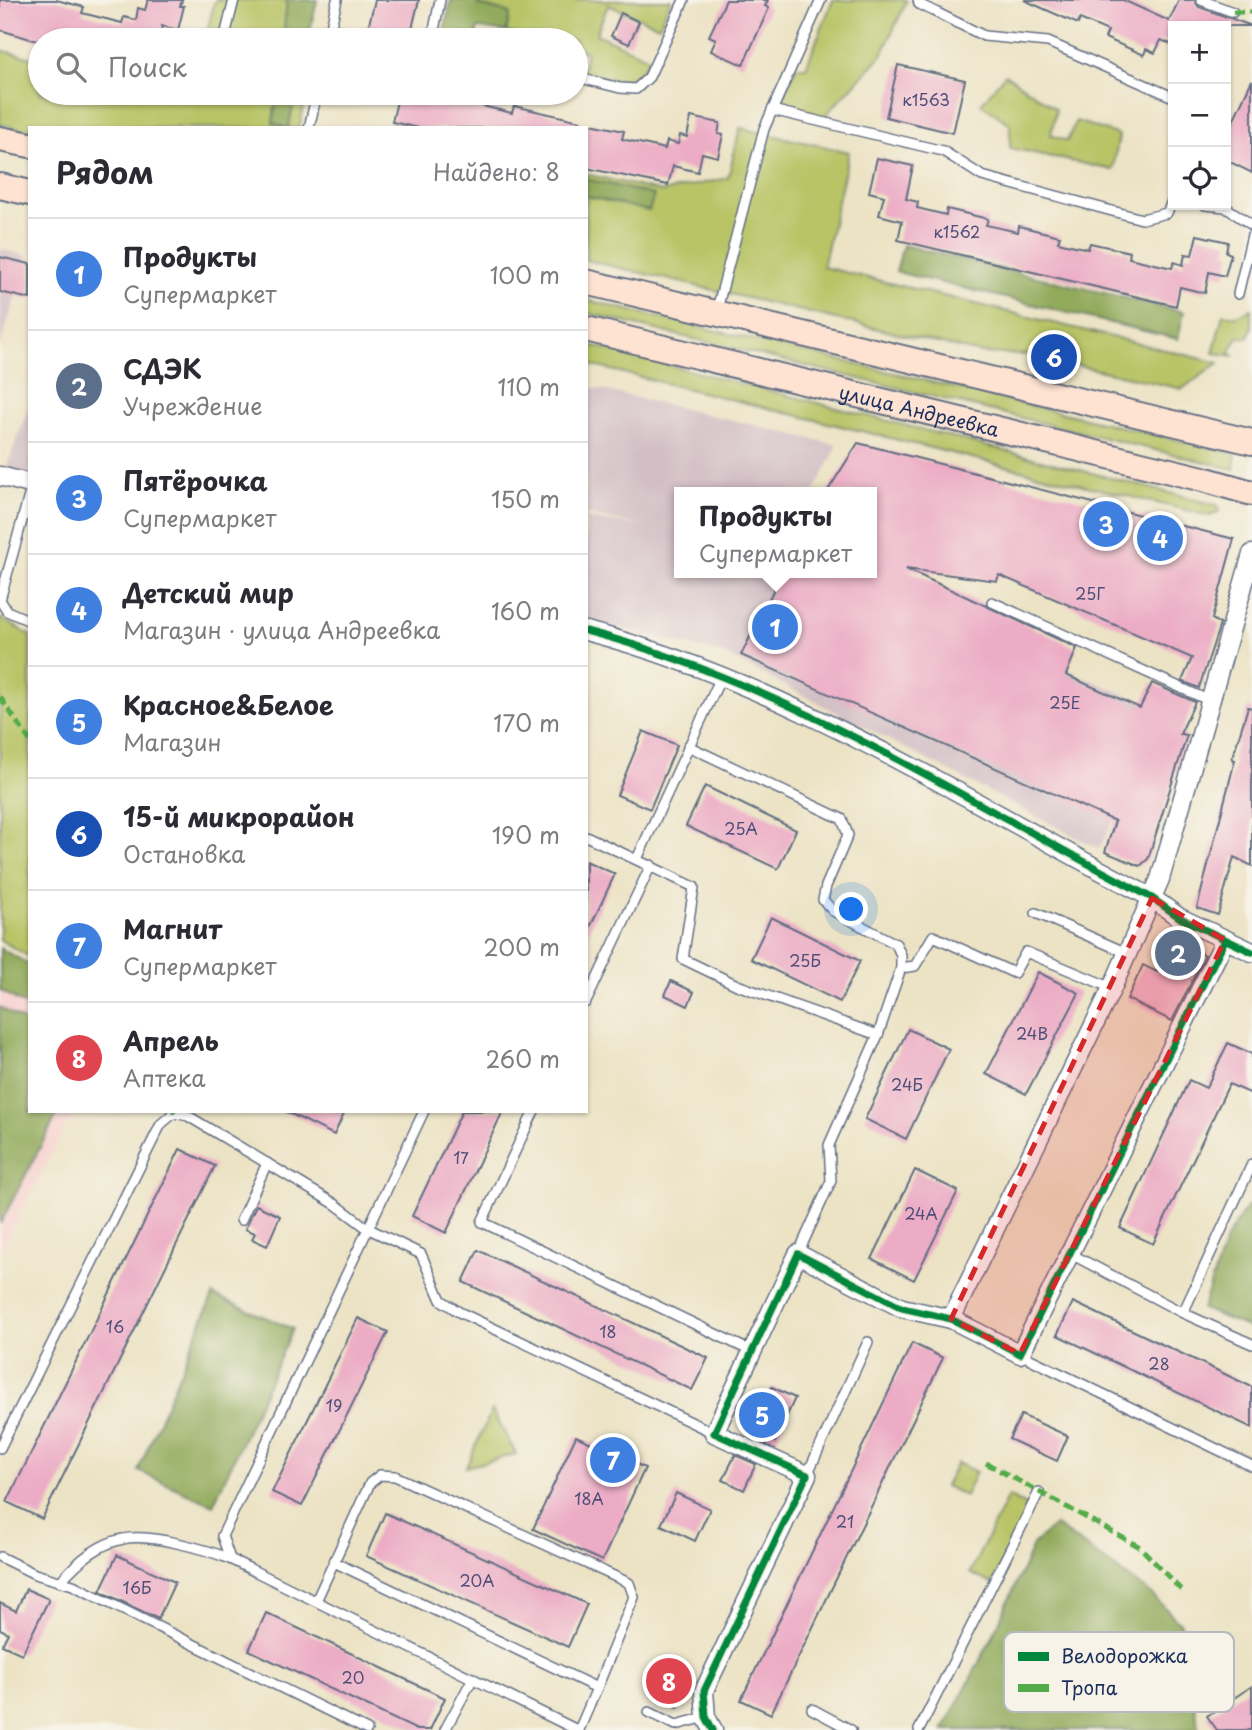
<!DOCTYPE html>
<html lang="ru">
<meta charset="utf-8">
<style>
body{margin:0;font-family:"Playpen Sans",sans-serif;background:#f2f2f3;color:#2b2b33}
.controls{position:absolute;right:21px;top:21px;display:grid;overflow:hidden;border-radius:0px;box-shadow:0 2px 5px #0004}
.controls button{width:63px;height:63px;display:grid;place-items:center;padding:0;border:0;border-bottom:2px solid #e1e1e2;background:#fff;color:#2b2b33;font:35px sans-serif}
.you{position:absolute;left:852px;top:910px;width:24px;height:24px;margin:-18px;border:5px solid #fff;border-radius:50%;background:#1a73e8;box-shadow:0 0 0 10px #1a73e833}
.badge{display:grid;place-items:center;width:46px;height:46px;border-radius:50%;background:#111827;color:#fff;font-size:23px;font-weight:700}
.pin{position:absolute;translate:-50% -50%;border:4px solid #fff;box-shadow:0 2px 7px #0006}
.popup{position:absolute;left:674px;top:487px;width:203px;height:91px;box-sizing:border-box;display:grid;place-content:center;border-radius:0px;background:#fff;filter:drop-shadow(0 2px 5px #0005);font-size:23px;white-space:nowrap;color:#7c7c81}
.popup b{font-size:26px;color:#2b2b33}
.popup::after{content:'';position:absolute;left:50%;top:100%;margin-left:-14px;border:14px solid transparent;border-top-color:#fff}
.list{margin:0;padding:0;list-style:none}
h2{display:flex;justify-content:space-between;align-items:center;height:91px;margin:0;padding:0 28px;font-size:30px}
h2 small{font-size:23px;font-weight:400;color:#7c7c81}
.list li{display:grid;grid-template-columns:46px 1fr auto;gap:21px;align-items:center;box-sizing:border-box;height:112px;padding:0 28px;border-top:2px solid #e1e1e2}
.list b{display:block;font-size:26px;white-space:nowrap}
.list p{margin:0;font-size:23px;white-space:nowrap;color:#7c7c81}
.list em{font-size:23px;font-style:normal;color:#7c7c81}
.icon{flex:none;width:38px;height:38px;fill:none;stroke:currentColor;stroke-width:2;stroke-linecap:round;stroke-linejoin:round}
.map{position:relative;flex:none;width:1252px;height:1730px;overflow:hidden}
.search{position:absolute;background:#fff;box-shadow:0 2px 5px #0004;left:28px;top:28px;width:560px;height:77px;display:flex;align-items:center;gap:18px;box-sizing:border-box;padding:0 24px;border-radius:38px;color:#7c7c81;font-size:26px}
.panel{position:absolute;background:#fff;box-shadow:0 2px 5px #0004;left:28px;top:126px;width:560px;height:987px;border-radius:0px}
.map>svg:first-child{display:block}
.built{fill:#f7d0cf}
.industrial{fill:#d2bec5}
.green{fill:#b8c466;stroke:#6a7a62;stroke-width:2}
.forest{fill:#92aa5b;stroke:#566c5c;stroke-width:2}
.building{fill:#ecacc5}
.lines{fill:none;stroke-linecap:round;stroke-linejoin:round}
.service-casing{stroke:#646e82;stroke-width:12}
.minor-casing{stroke:#646e82;stroke-width:21}
.secondary-casing{stroke:#646e82;stroke-width:28}
.service{stroke:#fff;stroke-width:9}
.minor{stroke:#fff;stroke-width:18}
.secondary{stroke:#fee3d2;stroke-width:24}
.quiet{stroke:#52ab49;stroke-width:5;stroke-dasharray:10 5;stroke-linecap:butt}
.cycleway-casing{stroke:#f7f3e8;stroke-width:11}
.cycleway{stroke:#00873e;stroke-width:7}
.marked{fill:#d62828;fill-opacity:0.2;stroke:#d62828;stroke-width:5;stroke-dasharray:14 9;stroke-linejoin:round}
.labels{text-anchor:middle;dominant-baseline:central;stroke-width:6;stroke-linejoin:round;paint-order:stroke}
.number-label{font-size:16px;fill:#4f4e78}
.street-label{font-size:19px;fill:#1b2f5e;stroke:#f7f3e8}
.key{fill:#f7f3e8;stroke:#b5b8bf;stroke-width:2}
.key-label{font-size:19px;fill:#1b2f5e}
</style>
<div class="map">
<svg width="1252" height="1730" viewBox="0 0 1252 1730">
<rect width="100%" height="100%" fill="#f7f3e8"/>
<filter id="ink" filterUnits="userSpaceOnUse"><feTurbulence type="fractalNoise" baseFrequency=".0143" numOctaves="2"/><feDisplacementMap in="SourceGraphic" scale="14" xChannelSelector="R" yChannelSelector="G"/><feConvolveMatrix kernelMatrix="1 2 1 2 8 2 1 2 1" color-interpolation-filters="sRGB"/></filter>
<filter id="wash" filterUnits="userSpaceOnUse"><feTurbulence type="fractalNoise" baseFrequency=".00686" numOctaves="4" result="noise"/><feDisplacementMap in="SourceGraphic" scale="28" xChannelSelector="R" yChannelSelector="G"/><feGaussianBlur stdDeviation="1.57" result="paint"/><feColorMatrix in="noise" values="0 0 0 0 0 0 0 0 0 0 0 0 0 0 0 0 0 1.4 0 .05"/><feComposite in="paint" operator="in"/></filter>
<g filter="url(#wash)">
<rect width="100%" height="100%" fill="#ece3c5"/>
<polygon class="built" points="0,957 30,973 30,1111 74,1111 0,1251"/>
<g class="industrial">
<polygon points="0,249 28,256 0,347"/>
<polygon points="586,386 838,445 814,492 679,492 679,573 841,573 1168,713 1099,849 726,655 586,619 586,518 645,527 586,514"/>
<polygon points="30,404 30,477 5,471"/>
</g>
<g class="green">
<polygon points="215,0 287,0 283,40 205,40"/>
<path d="M479,0H671L659,26L608,5L596,34L649,58C635,91 611,79 582,71L587,52L576,49V40H539L506,32L510,13L478,5Z"/>
<polygon points="833,0 907,0 882,55 823,118 779,106 796,67 806,67"/>
<polygon points="0,50 40,60 40,93 169,93 191,97 193,93 277,93 273,123 288,128 296,93 307,93 299,128 30,128 30,131 0,124"/>
<polygon points="1005,74 1056,109 1051,135 1067,141 1076,121 1119,135 1113,170 1010,148 1010,124 981,104"/>
<polygon points="740,128 849,152 823,267 1219,363 1182,389 1032,355 980,353 586,260 586,174 662,192 728,178"/>
<polygon points="586,300 1236,454 1234,469 586,313"/>
<polygon points="1252,309 1252,327 1248,338 1238,337 1229,353 1235,356 1213,353 1223,314 1237,316"/>
<polygon points="586,344 1217,505 1220,511 1210,516 586,364"/>
<polygon points="0,618 30,635 30,957 0,940"/>
<polygon points="492,1410 516,1454 466,1467"/>
<polygon points="957,1463 976,1472 965,1496 945,1486"/>
<polygon points="1008,1496 1031,1508 992,1584 970,1573"/>
</g>
<g class="forest">
<polygon points="287,0 317,0 308,40 283,40"/>
<polygon points="451,0 479,0 478,5 510,13 506,32 478,28 475,40 448,38 444,31"/>
<polygon points="277,93 296,93 288,128 273,123"/>
<polygon points="586,179 654,195 649,211 586,196"/>
<polygon points="903,245 1184,312 1178,339 896,272"/>
<polygon points="0,948 30,965 30,1008 0,990"/>
<polygon points="0,1007 30,1025 30,1111 59,1111 0,1224"/>
<polygon points="1247,1206 1252,1207 1252,1329 1202,1309 1227,1237"/>
<polygon points="213,1295 293,1329 213,1505 138,1471"/>
<polygon points="1055,1525 1149,1592 1181,1624 1199,1730 943,1730 992,1638 1034,1543"/>
</g>
<g id="blocks">
<g class="building">
<polygon points="0,0 56,0 84,7 82,13 122,23 124,17 136,20 138,8 145,10 148,0 182,0 180,6 184,6 178,30 162,26 159,40 34,40 0,30"/>
<polygon points="375,0 419,0 410,37 406,36 405,40 374,40 376,30 368,28"/>
<polygon points="726,0 768,0 765,6 769,8 743,65 711,51 716,39 709,36"/>
<polygon points="1024,0 1123,0 1169,21 1179,0 1194,0 1199,7 1252,26 1173,26 1173,45 1161,40 1155,53 1146,49 1144,55 1105,38 1108,31 1080,19 1078,24"/>
<polygon points="621,13 639,22 629,44 611,36"/>
<polygon points="898,65 965,80 953,133 886,117"/>
<polygon points="1252,80 1252,173 1226,160 1226,136"/>
<polygon points="399,93 439,97 440,93 457,93 483,99 482,106 512,113 514,106 580,121 579,128 419,128 392,122"/>
<polygon points="691,117 720,123 718,134 723,135 718,157 702,153 698,172 673,166 668,185 586,168 586,123 624,131 622,139 665,149 667,141 678,144 680,135 687,137"/>
<polygon points="877,158 913,166 906,199 918,202 917,208 946,215 947,209 988,219 986,225 1018,232 1019,226 1039,231 1060,236 1058,242 1088,249 1090,243 1130,252 1129,258 1172,268 1174,262 1183,265 1185,254 1192,255 1197,235 1228,242 1226,252 1231,254 1225,276 1209,272 1205,293 1180,287 1176,306 898,240 902,221 879,215 884,196 869,192"/>
<polygon points="0,257 30,264 30,299 0,292"/>
<polygon points="858,443 1234,539 1212,619 1220,624 1199,688 1182,681 1192,658 999,575 997,581 906,569 1077,648 1066,675 1140,708 1152,683 1195,702 1180,734 1187,735 1148,859 1140,866 1105,852 1115,821 741,655 782,573 871,573 871,492 827,492"/>
<polygon points="1248,707 1252,708 1252,866 1234,857 1218,915 1197,908 1235,760 1232,759"/>
<polygon points="643,731 677,745 650,809 617,795"/>
<polygon points="705,786 796,830 778,869 686,826"/>
<polygon points="586,861 615,874 586,936"/>
<polygon points="771,917 860,961 840,1002 751,959"/>
<polygon points="1173,940 1205,955 1172,1021 1127,999 1143,965 1157,972"/>
<polygon points="1038,972 1079,993 1026,1094 986,1074"/>
<polygon points="671,981 694,992 688,1006 665,995"/>
<polygon points="908,1029 949,1049 906,1139 865,1119"/>
<polygon points="1228,1043 1252,1054 1252,1094 1229,1084 1153,1244 1120,1228 1189,1080 1206,1088"/>
<polygon points="285,1111 345,1111 334,1135"/>
<polygon points="462,1111 503,1111 446,1233 412,1216"/>
<polygon points="180,1149 215,1166 42,1519 7,1502"/>
<polygon points="915,1170 958,1191 914,1280 872,1259"/>
<polygon points="256,1205 280,1216 267,1246 252,1239 255,1233 245,1229"/>
<polygon points="478,1250 708,1358 692,1390 463,1282"/>
<polygon points="1073,1302 1252,1387 1252,1428 1057,1335"/>
<polygon points="358,1318 388,1332 302,1506 272,1492"/>
<polygon points="912,1343 943,1358 771,1714 741,1700"/>
<polygon points="772,1387 795,1398 775,1442 768,1439 766,1444 750,1437"/>
<polygon points="1021,1415 1068,1436 1057,1461 1009,1439"/>
<polygon points="576,1436 645,1468 602,1561 533,1529"/>
<polygon points="735,1455 756,1464 744,1490 723,1480"/>
<polygon points="676,1493 710,1509 695,1541 661,1525"/>
<polygon points="385,1513 587,1604 568,1647 366,1556"/>
<polygon points="117,1555 175,1582 158,1619 100,1591"/>
<polygon points="26,1589 49,1599 22,1654 2,1645 8,1633 0,1629 0,1603 16,1611"/>
<polygon points="266,1613 445,1698 430,1730 417,1730 249,1650"/>
<polygon points="665,1665 692,1677 678,1707 652,1695"/>
<polygon points="1252,1686 1252,1730 1217,1730 1207,1716"/>
</g>
</g>
</g>
<g filter="url(#ink)">
<use href="#blocks" fill-opacity="0" stroke="#646e82" stroke-width="2"/>
<g class="lines">
<g class="service-casing">
<g id="service">
<polyline points="440,0 434,30 441,40"/>
<polyline points="918,0 919,4 984,36 1048,42 1173,97"/>
<polyline points="1201,0 1233,12"/>
<polyline points="224,40 234,0"/>
<polyline points="328,40 337,0"/>
<polyline points="576,77 620,88 636,89 649,77 684,0"/>
<polyline points="772,110 943,151 982,176 1142,219 1167,213 1173,199"/>
<polyline points="309,128 317,93"/>
<polyline points="1205,205 1225,207 1252,225"/>
<polyline points="1238,294 1252,235"/>
<polyline points="716,313 764,129 821,0"/>
<polyline points="30,492 0,600 7,611 30,621"/>
<polyline points="992,602 1210,701"/>
<polyline points="688,746 842,819 848,835 826,886 823,900 833,911 896,944 901,955 901,968 878,1035 829,1145 831,1181 798,1254"/>
<polyline points="586,836 694,887 683,959 737,985 878,1035"/>
<polyline points="637,859 721,677"/>
<polyline points="1036,913 1127,953"/>
<polyline points="901,968 915,966 933,936 1014,973 1026,952 1112,988"/>
<polyline points="586,1002 651,865"/>
<polyline points="424,1111 222,1536 230,1559 577,1730"/>
<polyline points="534,1111 482,1222 753,1352"/>
<polyline points="241,1220 267,1163"/>
<polyline points="1069,1253 1183,1313 1252,1344"/>
<polyline points="1183,1313 1252,1164"/>
<polyline points="1020,1354 1252,1466"/>
<polyline points="0,1448 161,1124 174,1113 188,1116 335,1204 367,1228 421,1254 441,1300 459,1312 714,1433"/>
<polyline points="807,1475 868,1342"/>
<polyline points="0,1557 35,1574 73,1585 367,1730"/>
<polyline points="334,1562 597,1688 579,1730"/>
<path d="M60,1582C76,1563 97,1544 123,1539C148,1533 206,1549 230,1559"/>
<polyline points="316,1601 370,1483 380,1475 395,1476 629,1583 634,1597 597,1688"/>
<polyline points="812,1709 851,1730"/>
<polyline points="649,1712 676,1725 706,1717"/>
<polyline points="445,1730 473,1678"/>
<polyline points="919,1730 1039,1492"/>
</g>
</g>
<g class="minor-casing">
<g id="minor">
<polyline points="0,476 30,484"/>
<path d="M586,631C789,684 968,802 1152,898L1180,918L1252,952"/>
<polyline points="951,1319 1112,988 1160,879 1252,554"/>
<polyline points="713,1730 706,1717 704,1691 807,1475 714,1433 798,1254 902,1308 951,1319 1020,1354 1225,940"/>
</g>
</g>
<g class="secondary-casing">
<g id="secondary">
<polyline points="0,139 30,145"/>
<polyline points="0,186 30,193"/>
<polyline points="586,282 1252,442"/>
<path id="s1" d="M586,329L1203,479L1252,493"/>
</g>
</g>
<use href="#service" class="service"/>
<use href="#minor" class="minor"/>
<use href="#secondary" class="secondary"/>
<g class="quiet">
<polyline points="1233,12 1252,12"/>
<polyline points="0,697 30,741"/>
<polyline points="173,1111 174,1113"/>
<polyline points="986,1463 1140,1547 1182,1591"/>
</g>
<g class="cycleway-casing">
<g id="cycleway">
<path d="M586,631C789,684 968,802 1152,898L1180,918L1252,952"/>
<polyline points="713,1730 706,1717 704,1691 807,1475 714,1433 798,1254 902,1308 951,1319 1020,1354 1225,940"/>
</g>
</g>
<use href="#cycleway" class="cycleway"/>
</g>
</g>
<path class="marked" d="M1152,898L1225,940L1020,1354L951,1319Z"/>
<g class="labels">
<g class="number-label">
<text x="926" y="99">к1563</text>
<text x="957" y="231">к1562</text>
<text x="1090" y="593">25Г</text>
<text x="1065" y="702">25Е</text>
<text x="741" y="828">25А</text>
<text x="805" y="960">25Б</text>
<text x="1032" y="1033">24В</text>
<text x="907" y="1084">24Б</text>
<text x="461" y="1157">17</text>
<text x="921" y="1213">24А</text>
<text x="115" y="1326">16</text>
<text x="608" y="1331">18</text>
<text x="1159" y="1363">28</text>
<text x="334" y="1405">19</text>
<text x="589" y="1498">18А</text>
<text x="845" y="1521">21</text>
<text x="477" y="1580">20А</text>
<text x="137" y="1587">16Б</text>
<text x="353" y="1677">20</text>
</g>
<g class="street-label">
<text stroke="none"><textPath href="#s1" startOffset="343">улица Андреевка</textPath></text>
</g>
</g>
<rect x="1004" y="1632" width="230" height="80" rx="10" class="key"/>
<rect x="1018" y="1652" width="31" height="9" fill="#00873e"/>
<rect x="1018" y="1684" width="31" height="8" fill="#52ab49"/>
<g class="key-label">
<text x="1061" y="1663">Велодорожка</text>
<text x="1061" y="1695">Тропа</text>
</g>
</svg>
<div class="controls">
<button>+</button>
<button>−</button>
<button><svg class="icon" aria-label="locate" viewBox="0 0 24 24"><circle cx="12" cy="12" r="6"/><path d="M12 2v4M12 18v4M2 12h4M18 12h4"/></svg></button>
</div>
<div class="you"></div>
<div class="pin badge" style="left:775px;top:627px;background:#3f7fe0">1</div>
<div class="popup"><b>Продукты</b>Супермаркет</div>
<div class="pin badge" style="left:1178px;top:953px;background:#5c6f8a">2</div>
<div class="pin badge" style="left:1106px;top:524px;background:#3f7fe0">3</div>
<div class="pin badge" style="left:1160px;top:538px;background:#3f7fe0">4</div>
<div class="pin badge" style="left:762px;top:1415px;background:#3f7fe0">5</div>
<div class="pin badge" style="left:1054px;top:357px;background:#1a4fb4">6</div>
<div class="pin badge" style="left:613px;top:1460px;background:#3f7fe0">7</div>
<div class="pin badge" style="left:669px;top:1681px;background:#e0444e">8</div>
<div class="search"><svg class="icon" aria-label="search" viewBox="0 0 24 24"><circle cx="10" cy="10" r="6"/><path d="M15 15l6 6"/></svg>Поиск</div>
<section class="panel">
<h2>Рядом<small>Найдено: 8</small></h2>
<ul class="list">
<li><span class="badge" style="background:#3f7fe0">1</span><div><b>Продукты</b><p>Супермаркет</p></div><em>100 m</em></li>
<li><span class="badge" style="background:#5c6f8a">2</span><div><b>СДЭК</b><p>Учреждение</p></div><em>110 m</em></li>
<li><span class="badge" style="background:#3f7fe0">3</span><div><b>Пятёрочка</b><p>Супермаркет</p></div><em>150 m</em></li>
<li><span class="badge" style="background:#3f7fe0">4</span><div><b>Детский мир</b><p>Магазин · улица Андреевка</p></div><em>160 m</em></li>
<li><span class="badge" style="background:#3f7fe0">5</span><div><b>Красное&amp;Белое</b><p>Магазин</p></div><em>170 m</em></li>
<li><span class="badge" style="background:#1a4fb4">6</span><div><b>15-й микрорайон</b><p>Остановка</p></div><em>190 m</em></li>
<li><span class="badge" style="background:#3f7fe0">7</span><div><b>Магнит</b><p>Супермаркет</p></div><em>200 m</em></li>
<li><span class="badge" style="background:#e0444e">8</span><div><b>Апрель</b><p>Аптека</p></div><em>260 m</em></li>
</ul>
</section>
</div>
